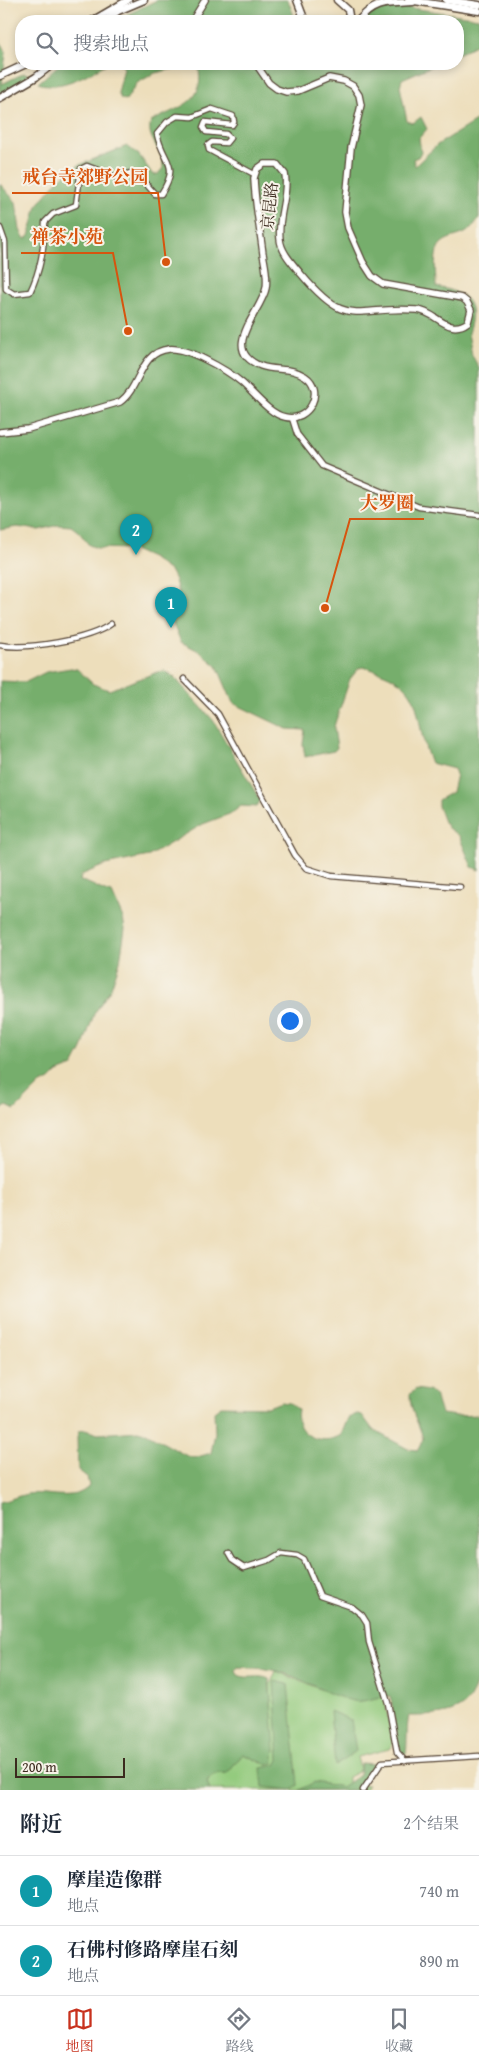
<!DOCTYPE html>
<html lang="zh">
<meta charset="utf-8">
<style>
body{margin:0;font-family:"Gentium Book Plus","Noto Serif SC",serif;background:#f2f2f3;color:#1f2937}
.scale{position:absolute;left:15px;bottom:12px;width:110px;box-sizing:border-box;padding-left:5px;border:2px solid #3b2a1e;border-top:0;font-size:14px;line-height:18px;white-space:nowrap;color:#3b2a1e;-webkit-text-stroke:4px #f7f3e8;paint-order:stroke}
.you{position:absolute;left:289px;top:1020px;width:18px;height:18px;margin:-12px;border:4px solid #fff;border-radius:50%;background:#1a73e8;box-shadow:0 0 0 8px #1a73e833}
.badge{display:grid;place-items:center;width:32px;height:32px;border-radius:50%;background:#c8321e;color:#fff;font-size:16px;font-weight:700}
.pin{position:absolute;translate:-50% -41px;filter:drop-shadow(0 1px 2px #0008)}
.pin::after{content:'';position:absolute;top:26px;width:18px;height:15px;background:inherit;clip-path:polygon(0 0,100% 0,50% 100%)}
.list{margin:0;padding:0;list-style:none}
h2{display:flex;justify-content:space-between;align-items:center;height:65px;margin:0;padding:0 20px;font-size:21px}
h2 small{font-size:16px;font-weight:400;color:#747a83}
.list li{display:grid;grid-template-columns:32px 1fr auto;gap:15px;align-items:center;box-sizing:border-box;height:70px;padding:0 20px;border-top:1px solid #e0e1e3}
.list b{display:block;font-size:19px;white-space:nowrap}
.list p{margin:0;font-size:16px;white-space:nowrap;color:#747a83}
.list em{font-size:16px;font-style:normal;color:#747a83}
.icon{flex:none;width:28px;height:28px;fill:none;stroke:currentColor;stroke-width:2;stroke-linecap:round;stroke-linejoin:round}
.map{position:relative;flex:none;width:479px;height:1790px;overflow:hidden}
.search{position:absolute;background:#fff;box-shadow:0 2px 8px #0003;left:15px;right:15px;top:15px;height:55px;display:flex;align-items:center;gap:12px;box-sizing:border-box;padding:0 18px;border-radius:20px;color:#747a83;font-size:19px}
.sheet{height:205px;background:#fff}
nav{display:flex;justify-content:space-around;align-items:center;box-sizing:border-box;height:70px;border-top:1px solid #e0e1e3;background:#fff;font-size:14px;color:#747a83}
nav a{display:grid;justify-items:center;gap:2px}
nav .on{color:#c8321e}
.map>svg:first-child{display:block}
.green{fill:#93ca7d;stroke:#677a4e}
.forest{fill:#76ae6c;stroke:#586c45}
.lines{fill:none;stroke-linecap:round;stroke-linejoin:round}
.minor-casing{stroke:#564536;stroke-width:7}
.major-casing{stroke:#564536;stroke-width:8}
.highway-casing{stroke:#564536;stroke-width:9}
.minor{stroke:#fff;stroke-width:4.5}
.major{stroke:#fff;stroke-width:5.5}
.highway{stroke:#fff;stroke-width:6}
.labels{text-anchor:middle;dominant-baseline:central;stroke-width:4;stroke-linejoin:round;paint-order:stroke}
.street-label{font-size:16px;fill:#3b2a1e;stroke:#f7f3e8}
.leader{fill:none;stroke:#d7540e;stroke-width:2}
.callout-dot{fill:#d7540e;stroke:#f7f3e8;stroke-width:2}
.callout-label{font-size:18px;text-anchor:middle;font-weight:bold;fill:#d7540e;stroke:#f7f3e8;stroke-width:4;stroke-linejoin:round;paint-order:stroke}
</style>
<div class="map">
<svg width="479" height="1790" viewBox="0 0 479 1790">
<rect width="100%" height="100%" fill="#f7f3e8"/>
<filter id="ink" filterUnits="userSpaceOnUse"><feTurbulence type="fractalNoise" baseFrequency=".02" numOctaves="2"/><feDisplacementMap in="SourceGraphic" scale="10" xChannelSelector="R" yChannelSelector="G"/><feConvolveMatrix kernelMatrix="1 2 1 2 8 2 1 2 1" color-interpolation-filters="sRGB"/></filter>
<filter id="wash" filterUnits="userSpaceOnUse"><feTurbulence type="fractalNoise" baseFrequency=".0096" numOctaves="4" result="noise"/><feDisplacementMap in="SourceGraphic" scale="20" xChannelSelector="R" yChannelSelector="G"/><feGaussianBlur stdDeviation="1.12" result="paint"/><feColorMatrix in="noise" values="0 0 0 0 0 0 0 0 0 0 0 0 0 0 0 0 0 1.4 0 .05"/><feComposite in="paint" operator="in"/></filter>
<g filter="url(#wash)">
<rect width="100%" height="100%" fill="#eddebb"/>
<path class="green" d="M276,1671L317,1688L354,1701L384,1696L393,1744L389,1749L357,1757L360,1768L358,1772L348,1777V1784L368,1785L364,1790H210L207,1782C211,1773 218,1773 227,1773L243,1754L262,1763H273L274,1760L270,1685Z"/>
<g class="forest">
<polygon points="157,0 288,0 296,21 114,21"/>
<polygon points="391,5 479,18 479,43 458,54 458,21 363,21 372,12"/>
<polygon points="0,41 6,53 2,84 24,73 28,74 25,80 0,95"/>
<path d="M60,64H106C86,75 61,91 38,83Z"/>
<path d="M120,64H436L402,79L400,86L407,121L413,123L421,117L427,129L419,138L421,152L418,157L413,159L415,166L437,145L479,119V218C475,224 471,230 465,233C455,238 440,238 437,251C434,262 436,276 436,287C465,292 479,301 468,333L472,355L479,368V870L472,867L459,836L448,828L444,822L438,806V800L452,792L456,774L454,769L431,763C409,711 432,685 363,667L359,668L350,679L335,723L334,728L337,748L334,751L305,757L303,744L305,730L287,729L233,703L217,666L199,651L181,642L172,621L178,608V592L175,580L171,572L153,559L131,549L97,548L89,545L79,532L71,526L58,525L39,530L17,527L0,530V184L16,202L20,230L25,239L29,236L37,206L60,178L79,165L127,146L139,155L153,175L158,174L163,168C163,147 145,139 151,122C175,107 205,105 199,70L193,64L155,73L137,83L126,100L121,99L118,93L124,68Z"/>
<path d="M71,668L77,669L93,684L109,690L158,672L165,671L174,677L213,720L260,800L257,807L241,806L232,813L203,824L149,856L105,865L81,875L80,881C93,883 100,891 112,893L123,918L125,929L120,961L111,988L94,1014L82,1049L73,1066L58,1072L50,1080L41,1084L15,1110L7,1106L0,1110V681L26,682L46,672Z"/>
<path d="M416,1389C444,1393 431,1395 442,1414L456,1416L479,1415V1672C477,1679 476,1688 472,1694C462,1717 429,1716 409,1716C406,1728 408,1741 406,1754L402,1753C394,1740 395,1713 390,1696C377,1696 364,1703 353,1701C326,1695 303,1678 277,1671C265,1668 251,1668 238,1667L236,1670L238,1675C248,1680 259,1674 269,1679L275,1750L273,1763L268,1765L243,1754L227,1773C218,1773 210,1773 207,1782L210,1790H0V1502C9,1500 18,1496 27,1494C46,1491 75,1503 89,1486L87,1477L78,1470L77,1438L79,1431L85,1430L98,1434L138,1431L146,1433L185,1455L194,1458L211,1453L215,1433L214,1411L221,1406L268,1407L281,1402L290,1403L298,1410C293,1435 322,1447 341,1435L348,1418L357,1414L362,1415L373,1430L408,1449L418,1450L423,1439C419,1421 410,1414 410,1394Z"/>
<polygon points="274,1681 288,1684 298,1785 291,1790 263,1787 261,1768 276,1765 279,1760"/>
<polygon points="330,1711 351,1720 356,1751 335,1766"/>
<polygon points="361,1763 373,1764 358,1790 299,1790 315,1782 342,1787 359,1775"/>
</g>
</g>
<g filter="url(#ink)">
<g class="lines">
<g class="minor-casing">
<g id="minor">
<path d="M0,228L5,242L6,289L14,294L30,292C41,269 44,248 45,222L53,214L76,205L81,169L87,166L116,177L131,173L139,176L155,194H161C181,163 163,163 157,134L167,122L177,116L192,117L212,109L233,116L234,122L232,125L205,122L203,127L206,132L226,134L230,138L226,143L212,142L208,145L209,150L254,174"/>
<polyline points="292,418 297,434 322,466 419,507 479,515"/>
<path d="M0,645C27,650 89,640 111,624"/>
<polyline points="184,679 218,714 295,855 306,868 331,876 460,887"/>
<polyline points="228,1553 232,1560 244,1568 269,1560 281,1553 297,1555 304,1559 320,1596 352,1607 362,1615 367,1623 369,1642 388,1703 397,1752 405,1761"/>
<polyline points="363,1790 382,1762 479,1756"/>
</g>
</g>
<g class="major-casing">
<g id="major">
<polyline points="192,21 205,0"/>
<path d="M0,432L28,429L120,402C141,387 139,352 169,349C187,347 227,370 241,382C253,392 269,414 285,417C309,423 326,390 305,376C292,367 275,371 261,366C218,350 262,311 266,288C268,277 265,265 263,254C260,229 255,204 254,178L257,169L264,164H277L285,174C289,195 277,217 280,239C281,252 293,264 301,274C350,332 354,305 417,310C436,311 448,337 468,322L471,310L467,302L462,298L383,284L372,276L363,262L348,228L345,212L351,148L361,105L359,95L353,86L344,81L329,78L298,91L286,92L277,89L269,83L256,64"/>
</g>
</g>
<g class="highway-casing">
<g id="highway">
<polyline points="297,0 305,21"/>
<polyline points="337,0 348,10 350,21"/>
<polyline points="408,0 479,11"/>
<polyline points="446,0 479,5"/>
<polyline points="92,21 128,0"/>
<polyline points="104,21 118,11 144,0"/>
<path d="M358,21C376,0 388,4 413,2"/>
<polyline points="0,76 26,64"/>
<polyline points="0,98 36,77 53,64"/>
</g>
</g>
<use href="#minor" class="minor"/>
<use href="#major" class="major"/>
<use href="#highway" class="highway"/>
</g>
</g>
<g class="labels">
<g class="street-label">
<text transform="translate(269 206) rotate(-84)">京昆路</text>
</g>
</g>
<path class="leader" d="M166 262L158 193H12M128 331L113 253H21M325 608L350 519H424"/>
<g class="callout-dot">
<circle cx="166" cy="262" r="5"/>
<circle cx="128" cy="331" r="5"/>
<circle cx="325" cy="608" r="5"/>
</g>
<g class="callout-label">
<text x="85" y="183">戒台寺郊野公园</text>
<text x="67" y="243">禅茶小苑</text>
<text x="387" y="509">大罗圈</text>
</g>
</svg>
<div class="scale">200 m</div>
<div class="you"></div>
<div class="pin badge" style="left:171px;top:628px;background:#0f9aa8">1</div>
<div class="pin badge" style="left:136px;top:555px;background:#0f9aa8">2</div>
<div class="search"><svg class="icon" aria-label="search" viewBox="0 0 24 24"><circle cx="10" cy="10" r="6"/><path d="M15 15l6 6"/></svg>搜索地点</div>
</div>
<section class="sheet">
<h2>附近<small>2个结果</small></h2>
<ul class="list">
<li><span class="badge" style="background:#0f9aa8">1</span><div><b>摩崖造像群</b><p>地点</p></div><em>740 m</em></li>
<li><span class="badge" style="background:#0f9aa8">2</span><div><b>石佛村修路摩崖石刻</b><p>地点</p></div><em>890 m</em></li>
</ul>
</section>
<nav>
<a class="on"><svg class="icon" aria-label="map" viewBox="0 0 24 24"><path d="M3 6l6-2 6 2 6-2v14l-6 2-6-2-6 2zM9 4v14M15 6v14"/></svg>地图</a>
<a><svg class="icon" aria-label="directions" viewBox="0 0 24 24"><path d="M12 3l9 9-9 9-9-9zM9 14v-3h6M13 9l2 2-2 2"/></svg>路线</a>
<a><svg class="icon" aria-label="saved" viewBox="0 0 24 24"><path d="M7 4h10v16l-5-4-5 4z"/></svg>收藏</a>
</nav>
